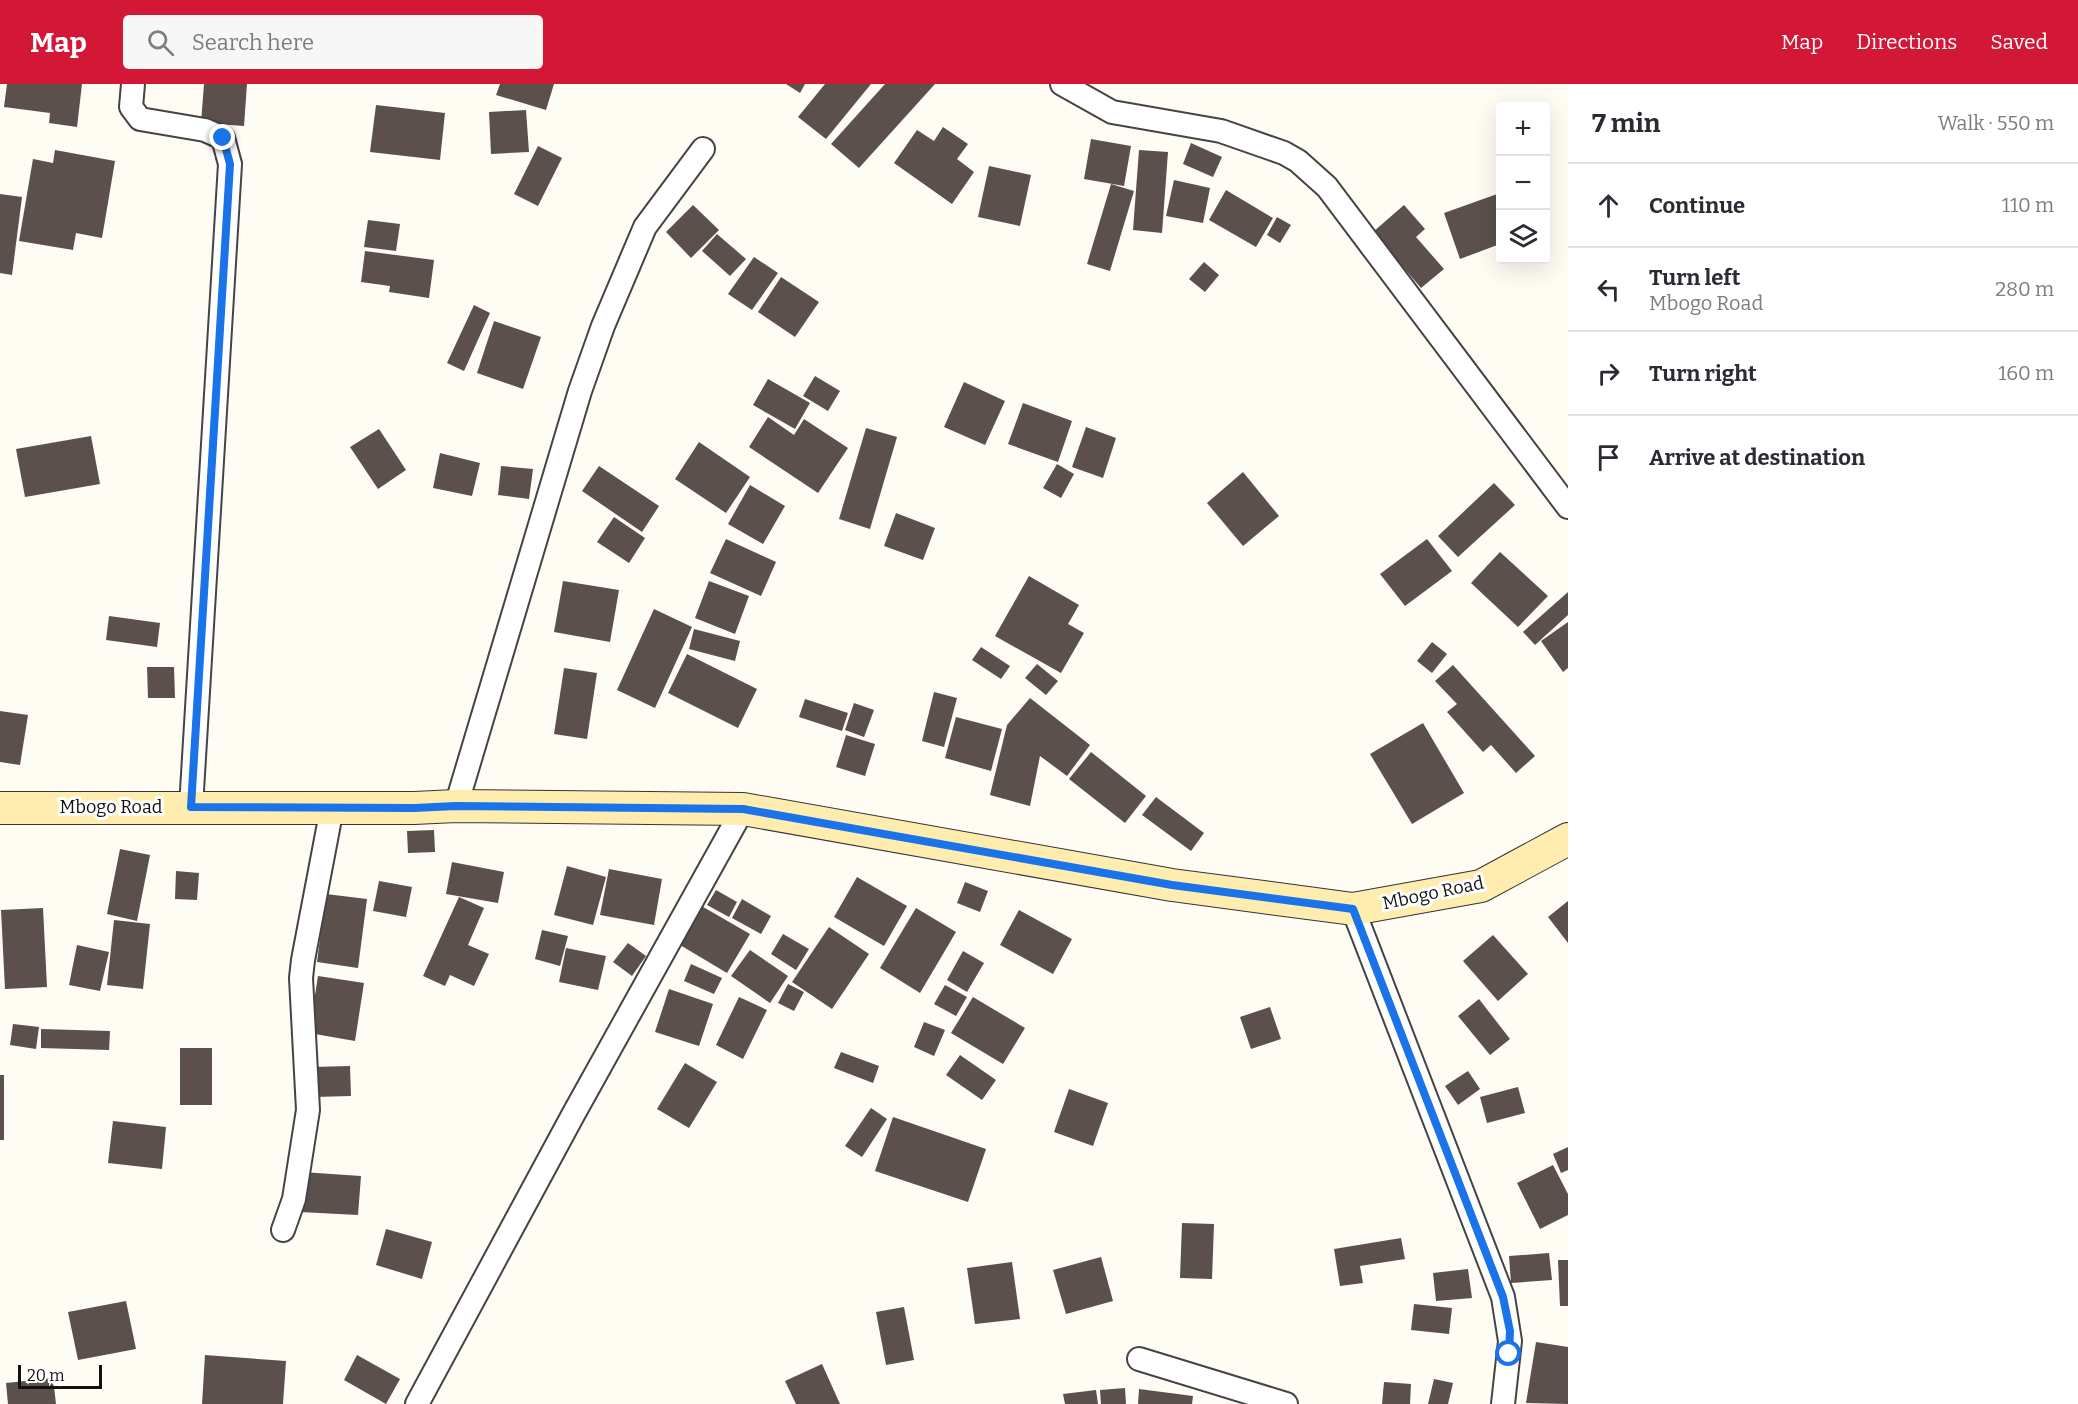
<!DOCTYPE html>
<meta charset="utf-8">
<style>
body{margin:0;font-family:Bitter,serif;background:#f7f7f7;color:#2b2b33}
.controls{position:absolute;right:18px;top:18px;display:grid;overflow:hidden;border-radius:6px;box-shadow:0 6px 24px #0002}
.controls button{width:54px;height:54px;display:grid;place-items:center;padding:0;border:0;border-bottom:2px solid #e1e1e2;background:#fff;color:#2b2b33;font:30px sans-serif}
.scale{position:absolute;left:18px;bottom:15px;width:84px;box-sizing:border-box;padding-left:6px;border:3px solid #111;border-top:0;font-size:16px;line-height:21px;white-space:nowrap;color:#111;-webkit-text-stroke:4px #fff;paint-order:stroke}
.stop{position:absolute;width:18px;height:18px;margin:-14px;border:4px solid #1a73e8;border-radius:50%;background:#fff}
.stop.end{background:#1a73e8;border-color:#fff;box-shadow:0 2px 6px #0008}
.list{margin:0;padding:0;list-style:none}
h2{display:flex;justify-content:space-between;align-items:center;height:78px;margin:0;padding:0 24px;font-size:26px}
h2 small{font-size:20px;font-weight:400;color:#7c7c81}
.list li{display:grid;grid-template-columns:39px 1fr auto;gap:18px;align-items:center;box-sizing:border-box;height:84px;padding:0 24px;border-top:2px solid #e1e1e2}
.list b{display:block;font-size:22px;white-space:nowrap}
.list p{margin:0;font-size:20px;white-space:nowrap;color:#7c7c81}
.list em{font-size:20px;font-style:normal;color:#7c7c81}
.icon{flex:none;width:33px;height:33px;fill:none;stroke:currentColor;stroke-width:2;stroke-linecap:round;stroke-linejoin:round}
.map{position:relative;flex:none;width:1568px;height:1320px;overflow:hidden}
header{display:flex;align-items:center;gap:36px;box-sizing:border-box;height:84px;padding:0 30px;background:#d31737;color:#fff}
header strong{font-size:28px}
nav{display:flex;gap:33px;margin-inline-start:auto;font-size:21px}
.search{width:420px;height:54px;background:#f7f7f7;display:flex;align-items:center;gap:15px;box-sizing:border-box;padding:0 21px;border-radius:6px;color:#7c7c81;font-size:22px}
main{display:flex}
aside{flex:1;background:#fff}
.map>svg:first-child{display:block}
.building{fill:#5b504b}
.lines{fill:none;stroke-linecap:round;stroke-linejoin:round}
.minor-casing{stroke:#444;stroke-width:26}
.secondary-casing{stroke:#333;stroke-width:34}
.minor{stroke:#fff;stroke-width:22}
.secondary{stroke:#ffecaf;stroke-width:32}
.route{stroke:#1a73e8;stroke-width:8}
.labels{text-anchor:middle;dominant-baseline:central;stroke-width:6;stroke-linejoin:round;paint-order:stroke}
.street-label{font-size:18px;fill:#111;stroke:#fff}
</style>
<header>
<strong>Map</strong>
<div class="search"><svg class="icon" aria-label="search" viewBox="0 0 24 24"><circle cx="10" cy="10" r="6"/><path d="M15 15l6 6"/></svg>Search here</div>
<nav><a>Map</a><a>Directions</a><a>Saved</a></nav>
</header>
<main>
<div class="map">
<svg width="1568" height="1320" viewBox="0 0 1568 1320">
<rect width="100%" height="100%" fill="#fffcf4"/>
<g class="building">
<polygon points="7,0 82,0 77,43 49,39 50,29 4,23"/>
<polygon points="204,0 247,0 244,42 201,39"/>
<polygon points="500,0 554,0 546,26 496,11"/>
<polygon points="786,0 805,0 800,9"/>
<polygon points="825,0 871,0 826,55 798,33"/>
<polygon points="885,0 935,0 859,84 831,60"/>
<polygon points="376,21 445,29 440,76 370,68"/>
<polygon points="526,26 529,68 491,70 489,28"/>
<polygon points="943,43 968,60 957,75 974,88 952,120 894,79 917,46 934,57"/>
<polygon points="1091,55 1131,62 1124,102 1084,95"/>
<polygon points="1191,59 1222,73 1213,93 1183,80"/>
<polygon points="538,62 562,74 538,122 514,110"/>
<polygon points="55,66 115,77 102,154 76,149 73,166 19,157 33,75 53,79"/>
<polygon points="1139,66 1168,68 1162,149 1133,146"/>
<polygon points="989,82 1031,91 1020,142 978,133"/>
<polygon points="1174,96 1210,104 1203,139 1166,132"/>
<polygon points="1111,100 1134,107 1110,187 1087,180"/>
<polygon points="1226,106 1273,134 1256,163 1209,136"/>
<polygon points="1500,109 1500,160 1460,175 1444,129"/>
<polygon points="0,110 22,113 12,191 0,189"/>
<polygon points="693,121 719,146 691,174 666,148"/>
<polygon points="1404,121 1425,145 1416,153 1444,185 1421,204 1373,148"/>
<polygon points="1277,133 1291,141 1280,159 1267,151"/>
<polygon points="368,136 400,140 396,167 364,163"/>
<polygon points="717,150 746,175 730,192 702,167"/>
<polygon points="365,167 434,176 429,214 389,208 390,202 361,198"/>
<polygon points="754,173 778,189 752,226 728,210"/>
<polygon points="1204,178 1219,191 1205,208 1189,195"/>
<polygon points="781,193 819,218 795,253 758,228"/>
<polygon points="474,221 490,229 464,287 447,279"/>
<polygon points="494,237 541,253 523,305 477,289"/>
<polygon points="815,292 840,307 828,327 803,312"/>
<polygon points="768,295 810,319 795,345 753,321"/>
<polygon points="964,298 1005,317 985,361 944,343"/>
<polygon points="1023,319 1072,337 1058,378 1008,360"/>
<polygon points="768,333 794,351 804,335 848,364 818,409 749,363"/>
<polygon points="1086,343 1116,354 1103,394 1072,383"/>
<polygon points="866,344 897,353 870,445 839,435"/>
<polygon points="379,345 406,386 378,405 350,363"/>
<polygon points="91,352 100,400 25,413 16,365"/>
<polygon points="699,358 750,393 726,429 675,395"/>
<polygon points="440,369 480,379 472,412 433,404"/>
<polygon points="1057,380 1074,390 1061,414 1043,404"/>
<polygon points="501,382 533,385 529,415 498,411"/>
<polygon points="599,382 659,422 642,448 582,407"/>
<polygon points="1243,388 1279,432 1243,462 1207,419"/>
<polygon points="1494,399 1515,421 1458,473 1438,452"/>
<polygon points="750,401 785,422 763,460 728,440"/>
<polygon points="896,429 935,444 923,476 884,462"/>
<polygon points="614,433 645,454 629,479 597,458"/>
<polygon points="726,455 776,478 761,512 710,489"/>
<polygon points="1427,455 1452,487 1405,522 1380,490"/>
<polygon points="1500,468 1548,512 1518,543 1471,499"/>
<polygon points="1029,492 1079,521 1068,540 1084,549 1061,589 995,552"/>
<polygon points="563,497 619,506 610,558 554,548"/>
<polygon points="709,497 749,512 735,550 695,534"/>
<polygon points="1568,508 1568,531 1535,561 1523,548"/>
<polygon points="654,525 692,543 655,624 617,606"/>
<polygon points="109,532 160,539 157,563 106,556"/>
<polygon points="1568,538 1568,584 1563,588 1541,557"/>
<polygon points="694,545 740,557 735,577 689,565"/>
<polygon points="1432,558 1447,570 1432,589 1417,577"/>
<polygon points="981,563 1010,582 1001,595 972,576"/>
<polygon points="687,570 757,605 738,644 668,609"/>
<polygon points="1037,580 1058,597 1046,611 1025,594"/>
<polygon points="1453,581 1535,672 1516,689 1491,661 1483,668 1447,628 1457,620 1435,597"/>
<polygon points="147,583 174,583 175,614 148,614"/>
<polygon points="564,584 597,589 587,655 554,650"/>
<polygon points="934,608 957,614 944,663 922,657"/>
<polygon points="1030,614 1090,661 1067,692 1040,672 1030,722 990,711 1007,641"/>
<polygon points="805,615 848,629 842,647 799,633"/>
<polygon points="854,619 874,626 864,653 845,646"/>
<polygon points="0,627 28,631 20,681 0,678"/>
<polygon points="956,633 1002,645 991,687 945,674"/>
<polygon points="1423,639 1464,709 1412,740 1370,670"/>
<polygon points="846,651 875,660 865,692 836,683"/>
<polygon points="1091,668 1146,712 1125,739 1069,695"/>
<polygon points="1156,713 1204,749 1191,767 1142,731"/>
<polygon points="434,746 435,768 408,769 407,747"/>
<polygon points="120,765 150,771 137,837 107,830"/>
<polygon points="452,778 504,788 498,819 446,810"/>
<polygon points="567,782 606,793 593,841 554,831"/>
<polygon points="609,785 662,795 654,841 600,831"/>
<polygon points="176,787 199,789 197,816 175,815"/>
<polygon points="857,793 907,822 884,862 834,833"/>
<polygon points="379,797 412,803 406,833 373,827"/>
<polygon points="965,798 988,807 980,828 957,819"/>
<polygon points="716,806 737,818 729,833 707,821"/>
<polygon points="326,810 367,815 358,884 317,878"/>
<polygon points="459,813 484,824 468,861 489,870 474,902 450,891 445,902 423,892"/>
<polygon points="742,815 771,832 761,850 732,834"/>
<polygon points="1568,817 1568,859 1548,833"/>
<polygon points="698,820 750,850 727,889 675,858"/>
<polygon points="43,824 47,903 5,905 1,826"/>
<polygon points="916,824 956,848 920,909 880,884"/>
<polygon points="1019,826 1072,855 1053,890 1000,861"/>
<polygon points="114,836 150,840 143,905 107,901"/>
<polygon points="829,843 869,870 832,925 792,898"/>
<polygon points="542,846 568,852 560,882 535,875"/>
<polygon points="783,850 809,865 796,886 771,870"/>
<polygon points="1493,851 1528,890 1498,917 1463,877"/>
<polygon points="628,859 646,872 632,892 613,878"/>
<polygon points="77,861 109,868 100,907 69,901"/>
<polygon points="566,864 606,872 598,906 559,898"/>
<polygon points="750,866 788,892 770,919 731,892"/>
<polygon points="963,867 984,879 967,908 947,896"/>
<polygon points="691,880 722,894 714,910 684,897"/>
<polygon points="318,892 364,899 355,957 309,949"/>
<polygon points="788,900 804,908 794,927 778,919"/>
<polygon points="945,901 967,913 956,932 934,920"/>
<polygon points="669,905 713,920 699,962 655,948"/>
<polygon points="739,913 767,926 743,975 716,961"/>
<polygon points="973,913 1025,944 1003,980 951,949"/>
<polygon points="1479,915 1510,955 1490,971 1458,932"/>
<polygon points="1270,923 1281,955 1251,965 1240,933"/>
<polygon points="924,938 945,946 934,972 914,963"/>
<polygon points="13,940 39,943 36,965 10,961"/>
<polygon points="41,945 110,947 109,966 41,964"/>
<rect x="180" y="964" width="32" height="57"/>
<polygon points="841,968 879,982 873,999 834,984"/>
<polygon points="960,971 996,996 982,1016 946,991"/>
<polygon points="685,979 717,998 689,1044 657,1025"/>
<polygon points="350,982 351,1012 314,1013 312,983"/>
<polygon points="1468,987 1480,1005 1458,1021 1445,1002"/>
<rect x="0" y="991" width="4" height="65"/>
<polygon points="1518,1003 1525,1029 1487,1039 1480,1013"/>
<polygon points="1069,1005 1108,1019 1093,1062 1054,1048"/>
<polygon points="871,1024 887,1035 862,1073 845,1062"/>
<polygon points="893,1033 986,1065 968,1118 875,1087"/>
<polygon points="113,1037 166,1043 162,1085 108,1079"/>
<polygon points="1568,1063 1568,1086 1561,1089 1553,1070"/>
<polygon points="1553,1081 1568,1110 1568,1131 1540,1145 1517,1099"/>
<polygon points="302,1088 361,1092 358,1131 300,1128"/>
<polygon points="1182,1139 1214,1140 1212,1195 1180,1194"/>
<polygon points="386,1145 432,1158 422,1195 376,1181"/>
<polygon points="1401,1154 1405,1175 1360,1182 1363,1199 1340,1202 1334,1165"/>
<polygon points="1549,1169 1552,1196 1511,1199 1509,1172"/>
<polygon points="1101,1173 1113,1217 1066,1230 1053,1186"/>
<polygon points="1558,1176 1568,1176 1568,1222 1560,1222"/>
<polygon points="1012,1178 1020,1235 975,1240 967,1184"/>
<polygon points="1468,1185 1472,1214 1436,1217 1433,1189"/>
<polygon points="126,1217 136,1265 78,1276 68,1228"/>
<polygon points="1414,1220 1452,1224 1449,1250 1411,1246"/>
<polygon points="904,1223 914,1276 886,1281 876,1228"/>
<polygon points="1536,1258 1568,1263 1568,1320 1526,1319"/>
<polygon points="205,1271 286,1277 283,1320 202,1320"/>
<polygon points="357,1271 400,1295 386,1320 344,1296"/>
<polygon points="822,1280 840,1320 796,1320 785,1297"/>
<polygon points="53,1294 56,1320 8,1320 6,1299"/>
<polygon points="1434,1295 1453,1299 1448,1320 1428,1320"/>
<polygon points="1384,1298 1411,1300 1410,1320 1382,1320"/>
<polygon points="1125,1304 1126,1320 1101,1320 1100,1306"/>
<polygon points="1139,1305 1193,1312 1192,1320 1138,1320"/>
<polygon points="1096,1306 1098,1320 1065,1320 1063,1310"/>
</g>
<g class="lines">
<g class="minor-casing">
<g id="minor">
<polyline points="133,0 131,23 140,35 205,46 223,54 230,80 191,723"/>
<polyline points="1062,0 1112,28 1221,47 1284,69 1298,77 1327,103 1568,423"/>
<polyline points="456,722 580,307 603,242 645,143 703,65"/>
<polyline points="1353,825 1503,1213 1510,1257 1503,1320"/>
<polyline points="283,1146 294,1115 308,1026 301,894 303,876 332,724"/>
<polyline points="1139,1275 1286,1320"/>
<polyline points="417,1320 573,1031 743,725"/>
</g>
</g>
<g class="secondary-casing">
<polyline id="secondary" points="0,724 414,724 456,722 743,725 1172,801 1353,825 1481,802 1568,755"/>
</g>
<use href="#minor" class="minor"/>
<use href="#secondary" class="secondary"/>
</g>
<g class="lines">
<polyline class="route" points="223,54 230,80 191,723 414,724 456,722 743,725 1172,801 1353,825 1503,1213 1510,1247 1509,1270"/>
</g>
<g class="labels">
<g class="street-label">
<text x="111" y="723">Mbogo Road</text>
<text transform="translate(1433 809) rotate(-12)">Mbogo Road</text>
</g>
</g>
</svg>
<div class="controls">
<button>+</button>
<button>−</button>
<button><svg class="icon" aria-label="layers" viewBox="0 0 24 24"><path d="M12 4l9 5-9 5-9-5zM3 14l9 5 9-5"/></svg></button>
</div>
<div class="scale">20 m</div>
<div class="stop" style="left:1509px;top:1270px"></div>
<div class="stop end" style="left:223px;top:54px"></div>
</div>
<aside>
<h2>7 min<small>Walk · 550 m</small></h2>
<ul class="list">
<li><svg class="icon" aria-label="ahead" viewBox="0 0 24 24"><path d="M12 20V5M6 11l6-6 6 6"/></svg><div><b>Continue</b></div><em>110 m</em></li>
<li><svg class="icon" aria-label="left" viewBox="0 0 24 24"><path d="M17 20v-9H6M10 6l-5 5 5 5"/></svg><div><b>Turn left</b><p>Mbogo Road</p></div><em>280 m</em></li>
<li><svg class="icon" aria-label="right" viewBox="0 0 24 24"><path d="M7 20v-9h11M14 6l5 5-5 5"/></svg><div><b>Turn right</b></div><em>160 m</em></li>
<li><svg class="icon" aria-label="arrive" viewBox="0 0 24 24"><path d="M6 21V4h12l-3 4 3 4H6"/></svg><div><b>Arrive at destination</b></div></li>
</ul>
</aside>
</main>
